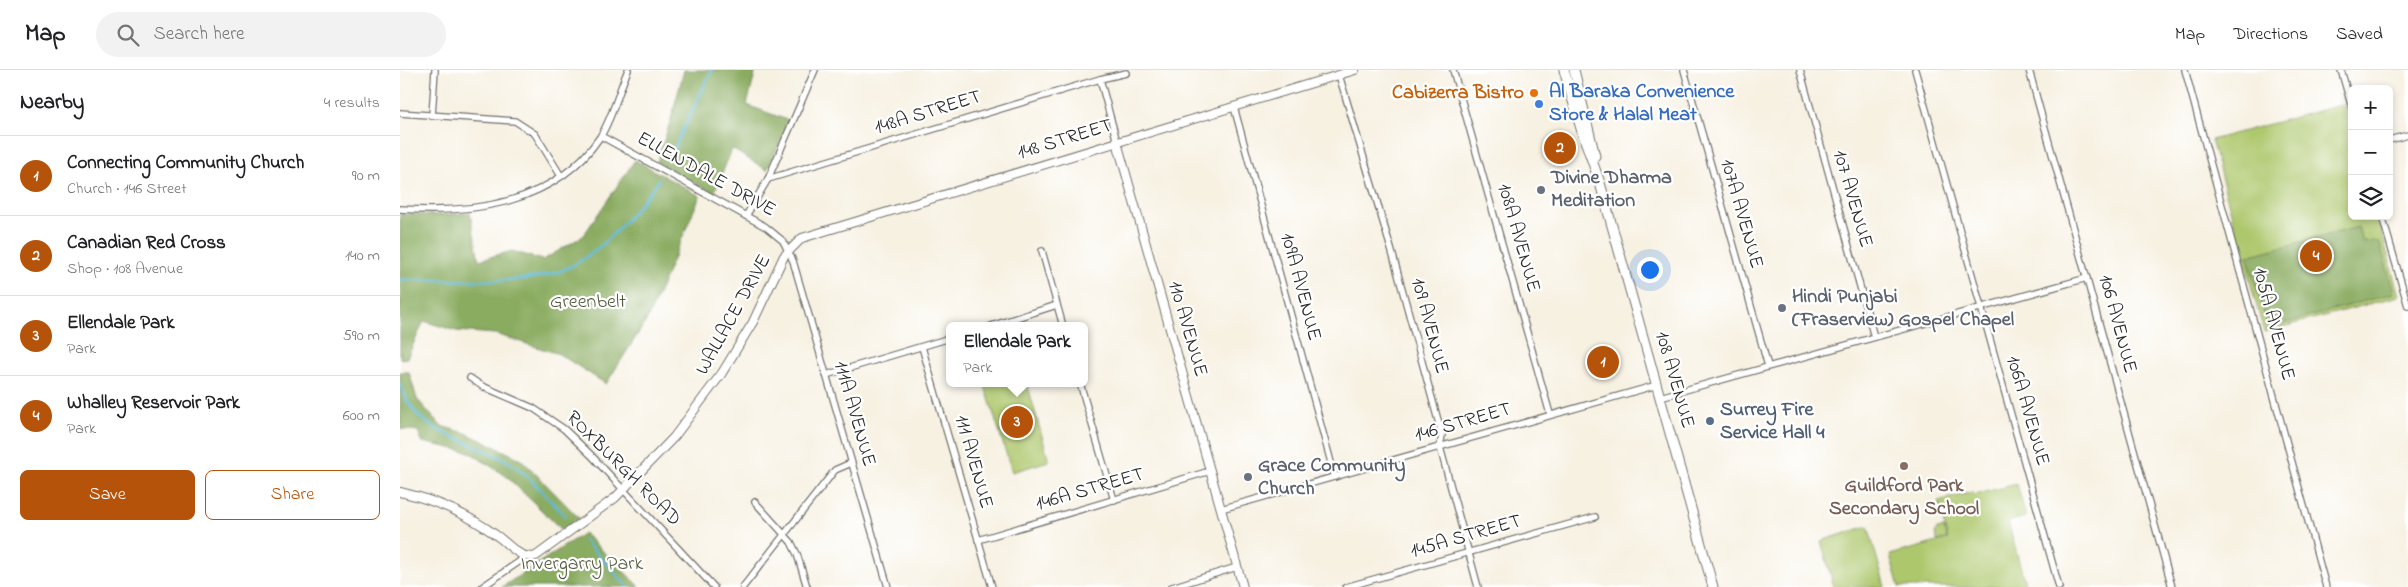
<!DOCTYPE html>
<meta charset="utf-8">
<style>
body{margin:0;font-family:"Indie Flower",sans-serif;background:#f2f2f2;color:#202124}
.controls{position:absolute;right:15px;top:15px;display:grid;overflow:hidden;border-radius:8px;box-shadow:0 2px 8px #0003}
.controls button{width:45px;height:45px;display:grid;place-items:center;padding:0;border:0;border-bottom:1px solid #e0e0e0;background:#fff;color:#202124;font:25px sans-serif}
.you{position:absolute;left:1249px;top:199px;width:18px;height:18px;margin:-12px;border:4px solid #fff;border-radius:50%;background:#1a73e8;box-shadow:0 0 0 8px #1a73e833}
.badge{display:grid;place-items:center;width:32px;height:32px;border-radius:50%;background:#b45309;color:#fff;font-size:16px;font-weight:700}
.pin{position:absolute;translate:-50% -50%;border:2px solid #fff;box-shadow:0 1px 5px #0006}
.popup{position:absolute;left:546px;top:252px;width:142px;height:65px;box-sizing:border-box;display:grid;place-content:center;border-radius:8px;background:#fff;filter:drop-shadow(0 1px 4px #0005);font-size:16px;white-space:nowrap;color:#757577}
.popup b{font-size:19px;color:#202124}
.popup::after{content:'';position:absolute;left:50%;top:100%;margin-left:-10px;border:10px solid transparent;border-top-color:#fff}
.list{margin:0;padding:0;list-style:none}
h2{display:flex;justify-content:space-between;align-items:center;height:65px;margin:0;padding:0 20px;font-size:21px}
h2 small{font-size:16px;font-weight:400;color:#757577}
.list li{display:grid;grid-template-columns:32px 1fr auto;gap:15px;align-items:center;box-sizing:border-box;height:80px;padding:0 20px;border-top:1px solid #e0e0e0}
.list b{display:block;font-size:19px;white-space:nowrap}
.list p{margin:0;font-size:16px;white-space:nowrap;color:#757577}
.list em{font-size:16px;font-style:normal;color:#757577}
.actions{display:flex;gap:10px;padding:15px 20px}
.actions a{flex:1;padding:11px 0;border:1px solid #b45309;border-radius:8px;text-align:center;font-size:18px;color:#b45309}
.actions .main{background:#b45309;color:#fff}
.icon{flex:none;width:28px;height:28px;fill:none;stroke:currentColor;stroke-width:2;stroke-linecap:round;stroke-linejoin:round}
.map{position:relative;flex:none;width:2008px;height:517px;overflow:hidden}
header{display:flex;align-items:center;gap:30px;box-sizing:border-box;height:70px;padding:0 25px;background:#fff;border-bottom:1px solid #e0e0e0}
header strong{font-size:24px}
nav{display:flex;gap:28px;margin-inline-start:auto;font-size:18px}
.search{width:350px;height:45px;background:#f2f2f2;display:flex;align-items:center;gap:12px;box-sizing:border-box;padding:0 18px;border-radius:28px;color:#757577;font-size:19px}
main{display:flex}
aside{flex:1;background:#fff}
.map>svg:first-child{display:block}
.green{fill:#adc76c;stroke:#6c794c}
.forest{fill:#8aac60;stroke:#5a6c46}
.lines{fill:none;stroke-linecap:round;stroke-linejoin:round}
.stream{stroke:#59b9d8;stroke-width:2.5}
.minor-casing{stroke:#72706b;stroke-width:8}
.tertiary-casing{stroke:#72706b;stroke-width:10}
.secondary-casing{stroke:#72706b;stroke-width:11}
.minor{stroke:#fff;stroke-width:5.5}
.tertiary{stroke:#fff;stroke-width:8}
.secondary{stroke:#fff;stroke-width:9}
.food-dot{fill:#e8710a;stroke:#fff;stroke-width:2}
.shop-dot{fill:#3f7fe0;stroke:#fff;stroke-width:2}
.worship-dot{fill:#6b7280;stroke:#fff;stroke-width:2}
.service-dot{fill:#5c6f8a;stroke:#fff;stroke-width:2}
.education-dot{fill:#8d6e63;stroke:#fff;stroke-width:2}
.labels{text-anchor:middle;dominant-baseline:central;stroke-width:4.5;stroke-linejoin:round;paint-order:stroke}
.shop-label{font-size:20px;font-weight:bold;fill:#366cbe;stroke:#fff;text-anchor:start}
.food-label{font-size:20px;font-weight:bold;fill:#c56008;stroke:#fff;text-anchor:end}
.street-label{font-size:20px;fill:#2b2b2b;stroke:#fff}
.worship-label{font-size:20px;font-weight:bold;fill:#5b616d;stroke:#fff;text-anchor:start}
.park-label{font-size:20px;fill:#525a3e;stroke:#fff}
.service-label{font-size:20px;font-weight:bold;fill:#4e5e75;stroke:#fff;text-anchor:start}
.education-label{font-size:20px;font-weight:bold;fill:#785e54;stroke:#fff}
</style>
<header>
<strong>Map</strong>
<div class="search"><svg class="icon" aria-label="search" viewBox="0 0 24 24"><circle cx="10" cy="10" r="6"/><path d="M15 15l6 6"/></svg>Search here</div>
<nav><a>Map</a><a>Directions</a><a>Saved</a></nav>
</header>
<main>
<aside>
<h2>Nearby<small>4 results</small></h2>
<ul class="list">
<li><span class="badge">1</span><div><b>Connecting Community Church</b><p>Church · 146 Street</p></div><em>90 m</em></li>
<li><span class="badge">2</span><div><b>Canadian Red Cross</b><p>Shop · 108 Avenue</p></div><em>140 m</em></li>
<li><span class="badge">3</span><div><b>Ellendale Park</b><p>Park</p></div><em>590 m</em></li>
<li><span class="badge">4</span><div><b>Whalley Reservoir Park</b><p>Park</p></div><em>600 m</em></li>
</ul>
<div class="actions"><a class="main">Save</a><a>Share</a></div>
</aside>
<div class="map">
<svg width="2008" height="517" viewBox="0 0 2008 517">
<rect width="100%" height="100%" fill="#fff"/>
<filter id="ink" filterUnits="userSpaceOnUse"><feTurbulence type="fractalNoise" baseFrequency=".02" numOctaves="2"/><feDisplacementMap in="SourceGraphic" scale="10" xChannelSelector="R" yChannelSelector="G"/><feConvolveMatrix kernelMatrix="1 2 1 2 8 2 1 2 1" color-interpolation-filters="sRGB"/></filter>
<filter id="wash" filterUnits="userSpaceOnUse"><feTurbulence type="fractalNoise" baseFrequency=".0096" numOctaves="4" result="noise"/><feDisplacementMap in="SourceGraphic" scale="20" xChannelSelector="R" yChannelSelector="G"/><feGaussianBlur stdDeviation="1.12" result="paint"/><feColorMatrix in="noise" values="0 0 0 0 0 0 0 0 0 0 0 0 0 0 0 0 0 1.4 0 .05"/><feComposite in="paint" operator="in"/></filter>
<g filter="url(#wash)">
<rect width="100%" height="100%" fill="#f7f1e2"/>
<g class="green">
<polygon points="1947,33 1952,52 1952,146 1977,146 1999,226 1864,262 1811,70"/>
<polygon points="584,313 627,313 649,391 612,402"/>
<polygon points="1617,414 1626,447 1608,452 1626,517 1499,517 1490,485 1548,469 1538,431 1572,422 1573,425"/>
<polygon points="1468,456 1485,517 1434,517 1421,471"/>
<polygon points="1544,458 1547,468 1537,471 1535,463 1537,459"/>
</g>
<g class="forest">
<polygon points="284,0 356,0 347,35 390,51 367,100 332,79 314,123 257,92 271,49"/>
<polygon points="235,90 300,126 248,248 206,314 159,284 95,264 56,261 24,251 7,288 0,289 0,144 37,145 70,143 79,190 112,181 143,190 183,166"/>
<polygon points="1958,157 1963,172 1974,171 1980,174 1994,223 1868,258 1847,186"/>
<polygon points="0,302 9,302 17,329 41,356 66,363 121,389 180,449 163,461 106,406 69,382 22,372 18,361 0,359"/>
<polygon points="184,463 240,517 102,517"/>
</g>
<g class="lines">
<g class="stream">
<polyline points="272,83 312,0"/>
<path d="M0,210C47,208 121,217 163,200C201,185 235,141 259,110"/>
<path d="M0,314C18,369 67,366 110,393C129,405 149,429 165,446"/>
<polyline points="184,470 228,517"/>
</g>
</g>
</g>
<g filter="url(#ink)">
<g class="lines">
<g class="minor-casing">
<g id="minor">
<polyline points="1053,0 1150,344"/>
<polyline points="1284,0 1368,296"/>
<polyline points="1400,0 1474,267"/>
<polyline points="1515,0 1659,517"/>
<polyline points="1629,0 1772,517"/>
<polyline points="1785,0 1926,517"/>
<polyline points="1941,0 1952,38"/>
<polyline points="939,5 992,182 1042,365 1040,377 1078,517"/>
<polyline points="700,9 717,72"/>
<polyline points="834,37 935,407"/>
<polyline points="0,43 115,51 135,64 161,106"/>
<polyline points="32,46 35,0"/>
<polyline points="201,66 366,157 383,171 393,191 488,517"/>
<polyline points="1989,70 2008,65"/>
<polyline points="368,109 700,9 726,3"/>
<path d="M0,139C74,144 155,134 200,67C212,49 219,20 228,0"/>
<polyline points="346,146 368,109 415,0"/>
<polyline points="1982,146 2008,236"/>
<polyline points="642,181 663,256"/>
<polyline points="591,256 657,235"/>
<polyline points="522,277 592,517"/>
<polyline points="426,305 550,268"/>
<polyline points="70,308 82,316 133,338 164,359 191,385 314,517"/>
<polyline points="680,313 714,430"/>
<polyline points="1260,327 1687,208"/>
<polyline points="355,432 391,472 397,484 407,517"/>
<polyline points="821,439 1257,315"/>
<polyline points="578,470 810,401"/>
<polyline points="82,517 126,487"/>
<polyline points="343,517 435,400 451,393"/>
<polyline points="772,517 837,497"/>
<polyline points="946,517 1195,447"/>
</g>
</g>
<g class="tertiary-casing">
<g id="tertiary">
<polyline points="717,72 843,517"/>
<path d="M0,422C36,430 71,446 100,468C111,477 122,490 136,486L215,428L274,367L322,303L353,252L384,186L402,168L955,0"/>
</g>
</g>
<g class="secondary-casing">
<g id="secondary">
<polyline points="1164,0 1182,62 1200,113 1313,517"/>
<polyline points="1174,0 1195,86"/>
</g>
</g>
<use href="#minor" class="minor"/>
<use href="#tertiary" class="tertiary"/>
<use href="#secondary" class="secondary"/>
</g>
</g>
<circle class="food-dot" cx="1134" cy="23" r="5"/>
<circle class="shop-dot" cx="1139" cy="34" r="5"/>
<g class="worship-dot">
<circle cx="1141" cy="120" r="5"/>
<circle cx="1382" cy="238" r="5"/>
<circle cx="848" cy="407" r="5"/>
</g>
<circle class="service-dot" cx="1310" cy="351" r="5"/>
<circle class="education-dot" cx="1504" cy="396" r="5"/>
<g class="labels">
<g class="shop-label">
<text x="1149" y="22">Al Baraka Convenience<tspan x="1149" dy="23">Store &amp; Halal Meat</tspan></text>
</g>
<g class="food-label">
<text x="1124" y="23">Cabizerra Bistro</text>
</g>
<g class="street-label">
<text transform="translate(528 43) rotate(-17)">148A STREET</text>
<text transform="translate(665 70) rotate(-17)">148 STREET</text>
<text transform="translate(306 105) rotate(29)">ELLENDALE DRIVE</text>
<text transform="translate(1452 129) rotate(74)">107 AVENUE</text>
<text transform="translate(1341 144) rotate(74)">107A AVENUE</text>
<text transform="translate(1118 168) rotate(74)">108A AVENUE</text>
<text transform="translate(900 217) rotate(75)">109A AVENUE</text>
<text transform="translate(334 245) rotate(-61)">WALLACE DRIVE</text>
<text transform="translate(1717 254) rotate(75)">106 AVENUE</text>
<text transform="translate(1873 254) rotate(75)">105A AVENUE</text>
<text transform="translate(1029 256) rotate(75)">109 AVENUE</text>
<text transform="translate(787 259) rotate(74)">110 AVENUE</text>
<text transform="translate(1274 310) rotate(74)">108 AVENUE</text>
<text transform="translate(1627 341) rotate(74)">106A AVENUE</text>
<text transform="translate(454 344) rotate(74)">111A AVENUE</text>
<text transform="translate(1063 353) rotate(-16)">146 STREET</text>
<text transform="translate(573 392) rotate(74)">111 AVENUE</text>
<text transform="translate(223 399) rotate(45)">ROXBURGH ROAD</text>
<text transform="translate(690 420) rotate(-16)">146A STREET</text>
<text transform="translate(1066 467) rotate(-16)">145A STREET</text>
</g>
<g class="worship-label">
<text x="1151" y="108">Divine Dharma<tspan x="1151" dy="23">Meditation</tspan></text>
<text x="1392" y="227">Hindi Punjabi<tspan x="1392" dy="23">(Fraserview) Gospel Chapel</tspan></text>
<text x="858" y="396">Grace Community<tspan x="858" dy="23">Church</tspan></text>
</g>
<g class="park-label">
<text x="188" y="232">Greenbelt</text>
<text x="182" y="494">Invergarry Park</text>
</g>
<g class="service-label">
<text x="1320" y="340">Surrey Fire<tspan x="1320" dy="23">Service Hall 4</tspan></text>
</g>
<g class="education-label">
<text x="1504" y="416">Guildford Park<tspan x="1504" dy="23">Secondary School</tspan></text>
</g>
</g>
</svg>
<div class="controls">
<button>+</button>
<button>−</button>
<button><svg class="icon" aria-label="layers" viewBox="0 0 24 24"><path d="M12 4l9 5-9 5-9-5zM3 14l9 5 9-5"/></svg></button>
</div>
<div class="you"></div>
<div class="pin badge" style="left:1203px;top:292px">1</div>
<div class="pin badge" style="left:1160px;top:78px">2</div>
<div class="pin badge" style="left:617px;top:352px">3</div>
<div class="popup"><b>Ellendale Park</b>Park</div>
<div class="pin badge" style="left:1916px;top:186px">4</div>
</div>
</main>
